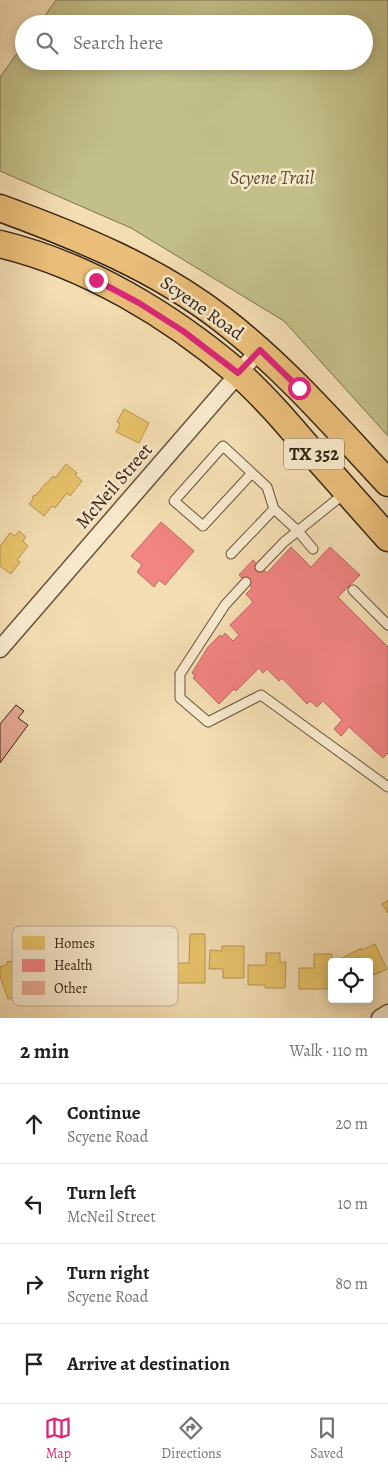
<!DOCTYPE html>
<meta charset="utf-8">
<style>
body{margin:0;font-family:Alegreya,serif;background:#f6f6f6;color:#222}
.controls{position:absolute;right:15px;bottom:15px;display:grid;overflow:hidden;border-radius:5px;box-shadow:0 2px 12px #0003}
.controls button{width:45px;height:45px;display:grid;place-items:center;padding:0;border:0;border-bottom:1px solid #e0e0e0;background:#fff;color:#222;font:25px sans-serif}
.stop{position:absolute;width:15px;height:15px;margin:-11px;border:4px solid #db2777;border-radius:50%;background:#fff}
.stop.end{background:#db2777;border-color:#fff;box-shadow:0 1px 5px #0008}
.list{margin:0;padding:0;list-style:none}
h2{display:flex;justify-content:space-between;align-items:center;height:65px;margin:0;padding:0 20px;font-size:21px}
h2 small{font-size:16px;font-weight:400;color:#767676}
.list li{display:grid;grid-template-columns:32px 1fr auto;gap:15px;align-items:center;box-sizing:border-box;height:80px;padding:0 20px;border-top:1px solid #e0e0e0}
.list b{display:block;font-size:19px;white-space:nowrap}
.list p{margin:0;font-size:16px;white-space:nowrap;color:#767676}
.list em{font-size:16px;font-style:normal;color:#767676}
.icon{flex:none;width:28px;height:28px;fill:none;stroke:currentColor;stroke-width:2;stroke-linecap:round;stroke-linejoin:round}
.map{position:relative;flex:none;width:388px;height:1018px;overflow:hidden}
.search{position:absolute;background:#fff;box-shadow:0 2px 12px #0003;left:15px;right:15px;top:15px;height:55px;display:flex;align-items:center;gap:12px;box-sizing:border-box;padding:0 18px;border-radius:28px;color:#767676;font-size:19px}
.sheet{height:385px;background:#fff}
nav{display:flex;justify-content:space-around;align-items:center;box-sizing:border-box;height:70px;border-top:1px solid #e0e0e0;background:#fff;font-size:14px;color:#767676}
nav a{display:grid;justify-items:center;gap:2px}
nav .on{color:#db2777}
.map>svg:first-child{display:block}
.green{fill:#c2bf88;stroke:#7c724e}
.homes{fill:#e9c46a;stroke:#b39450}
.health{fill:#f28482;stroke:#b96861}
.building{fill:#e6a993;stroke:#352515}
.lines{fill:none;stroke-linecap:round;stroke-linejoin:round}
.lane-casing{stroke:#65533c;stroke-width:11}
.street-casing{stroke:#65533c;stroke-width:19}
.primary-casing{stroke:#352515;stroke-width:29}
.lane{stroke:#f8e9cd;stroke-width:9}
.street{stroke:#f8e9cd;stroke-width:16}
.primary{stroke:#eabe79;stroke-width:26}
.route{stroke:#db2777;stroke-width:6}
.labels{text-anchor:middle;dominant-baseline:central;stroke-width:5;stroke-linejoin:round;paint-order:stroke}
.shield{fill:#f8e9cd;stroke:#70604c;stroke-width:1}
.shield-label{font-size:18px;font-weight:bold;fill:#352515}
.park-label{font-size:19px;font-style:italic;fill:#584c32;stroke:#f8e9cd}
.street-label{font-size:19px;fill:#352515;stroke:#f8e9cd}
.key{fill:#f8e9cd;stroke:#beae96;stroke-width:1}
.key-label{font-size:14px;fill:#352515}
</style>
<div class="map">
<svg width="388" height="1018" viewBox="0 0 388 1018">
<rect width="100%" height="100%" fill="#f4ddb2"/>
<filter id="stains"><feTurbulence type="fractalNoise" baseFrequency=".004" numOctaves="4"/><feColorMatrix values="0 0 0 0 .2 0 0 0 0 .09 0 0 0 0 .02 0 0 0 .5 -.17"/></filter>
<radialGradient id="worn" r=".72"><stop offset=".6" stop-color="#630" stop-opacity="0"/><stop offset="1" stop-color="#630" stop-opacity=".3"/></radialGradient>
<polygon class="green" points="56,0 388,0 388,436 284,321 131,228 0,171 0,77 24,44 24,61 364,61 364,24 39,24"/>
<g class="homes">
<polygon points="124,409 149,423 139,443 116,432 120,424 117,422"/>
<polygon points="66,464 77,473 75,475 82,481 70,496 67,493 55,508 52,506 44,516 29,504 33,499 32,498 34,495 35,496 46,483 46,484 53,476 55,478"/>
<polygon points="19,531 26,537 23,541 28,546 17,560 20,562 11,574 0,566 0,546 10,533 15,536"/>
<polygon points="388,900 388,913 382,904"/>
<polygon points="190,934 205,934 205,983 167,983 167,963 189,963"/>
<polygon points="375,944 387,969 374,975 372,971 369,973 369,962 337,961 361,948 362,950"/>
<polygon points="222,946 244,946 244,978 223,978 223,969 209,969 210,950 222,951"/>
<polygon points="266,953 280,953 280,962 286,962 285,988 265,988 265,985 248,985 248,965 266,965"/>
<polygon points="314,954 332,954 332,989 299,989 299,968 314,968"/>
<polygon points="17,960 29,993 8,999 0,976 0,967 8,964 7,962"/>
</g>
<g class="health">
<polygon points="161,522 194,551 165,585 159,580 154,587 137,572 142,565 131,556"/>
<polygon points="291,547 311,567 330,547 360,575 338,597 388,647 388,753 383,758 349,727 341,736 334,729 342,720 323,701 317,707 310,701 307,704 282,678 279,681 267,669 263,673 259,668 236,691 234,689 219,704 193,678 195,676 192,673 208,647 220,635 222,637 225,633 233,641 239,635 230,625 253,602 246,594 252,588 239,575 253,560 267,573"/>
</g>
<polygon class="building" points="16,705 24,711 18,718 28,725 0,763 0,724"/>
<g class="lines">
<g class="lane-casing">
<g id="lane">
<polyline points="252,473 203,526 174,501 223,446 267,487 274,509"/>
<polyline points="231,554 274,509 298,531 313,549"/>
<polyline points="260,567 284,542 345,493"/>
<polyline points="246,582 225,605 180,674 180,698 208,722 261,695 388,787"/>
<polyline points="353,590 388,625"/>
</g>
</g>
<g class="street-casing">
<g id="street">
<polyline points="0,649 259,350"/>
<polyline points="380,1018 388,1013"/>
</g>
</g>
<g class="primary-casing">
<g id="primary">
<path d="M0,208C79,237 156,268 223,320C285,368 335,426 388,483"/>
<path d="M0,244C87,265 170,315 238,373C264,396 287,423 310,450C336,479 362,509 388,538"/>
</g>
</g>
<use href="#lane" class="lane"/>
<use href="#street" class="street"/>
<use href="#primary" class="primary"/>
</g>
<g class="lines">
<polyline class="route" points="96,280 139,303 183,331 238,373 260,350 299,388"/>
</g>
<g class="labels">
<rect class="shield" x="284" y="438.5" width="60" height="31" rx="4"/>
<g class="shield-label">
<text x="314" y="454">TX 352</text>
</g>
<g class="park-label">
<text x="272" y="178">Scyene Trail</text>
</g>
<g class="street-label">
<text transform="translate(202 308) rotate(35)">Scyene Road</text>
<text transform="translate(114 486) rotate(-49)">McNeil Street</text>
</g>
</g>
<rect x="12" y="926" width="166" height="80" rx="8" class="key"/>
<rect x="22" y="936" width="23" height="14" fill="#e9c46a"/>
<rect x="22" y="959" width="23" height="13" fill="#f28482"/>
<rect x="22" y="981" width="23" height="14" fill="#e6a993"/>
<g class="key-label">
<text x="54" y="948">Homes</text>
<text x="54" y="970">Health</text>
<text x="54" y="993">Other</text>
</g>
<rect width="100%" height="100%" filter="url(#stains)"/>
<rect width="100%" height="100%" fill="url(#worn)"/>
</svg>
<div class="controls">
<button><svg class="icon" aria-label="locate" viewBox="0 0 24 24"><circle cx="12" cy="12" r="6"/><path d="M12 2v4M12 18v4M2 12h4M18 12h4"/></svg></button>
</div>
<div class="stop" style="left:299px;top:388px"></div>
<div class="stop end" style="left:96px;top:280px"></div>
<div class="search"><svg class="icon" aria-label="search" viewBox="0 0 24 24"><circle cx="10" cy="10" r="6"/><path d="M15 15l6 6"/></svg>Search here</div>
</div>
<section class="sheet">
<h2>2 min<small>Walk · 110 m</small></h2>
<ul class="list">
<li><svg class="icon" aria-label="ahead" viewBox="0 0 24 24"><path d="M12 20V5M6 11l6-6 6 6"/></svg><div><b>Continue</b><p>Scyene Road</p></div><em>20 m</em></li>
<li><svg class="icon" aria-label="left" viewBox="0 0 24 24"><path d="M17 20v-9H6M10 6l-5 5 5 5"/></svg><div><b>Turn left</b><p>McNeil Street</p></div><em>10 m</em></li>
<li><svg class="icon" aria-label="right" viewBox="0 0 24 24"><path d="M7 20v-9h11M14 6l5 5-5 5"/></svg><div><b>Turn right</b><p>Scyene Road</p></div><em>80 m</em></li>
<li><svg class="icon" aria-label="arrive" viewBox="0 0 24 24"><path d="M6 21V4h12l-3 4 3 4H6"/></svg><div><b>Arrive at destination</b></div></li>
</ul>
</section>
<nav>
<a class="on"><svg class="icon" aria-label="map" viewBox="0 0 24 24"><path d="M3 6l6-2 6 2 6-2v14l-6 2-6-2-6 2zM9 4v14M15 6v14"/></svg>Map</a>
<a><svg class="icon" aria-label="directions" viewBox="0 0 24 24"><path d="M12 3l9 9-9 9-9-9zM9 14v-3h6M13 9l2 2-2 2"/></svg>Directions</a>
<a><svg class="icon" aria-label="saved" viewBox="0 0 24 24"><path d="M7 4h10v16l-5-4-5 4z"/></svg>Saved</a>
</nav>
